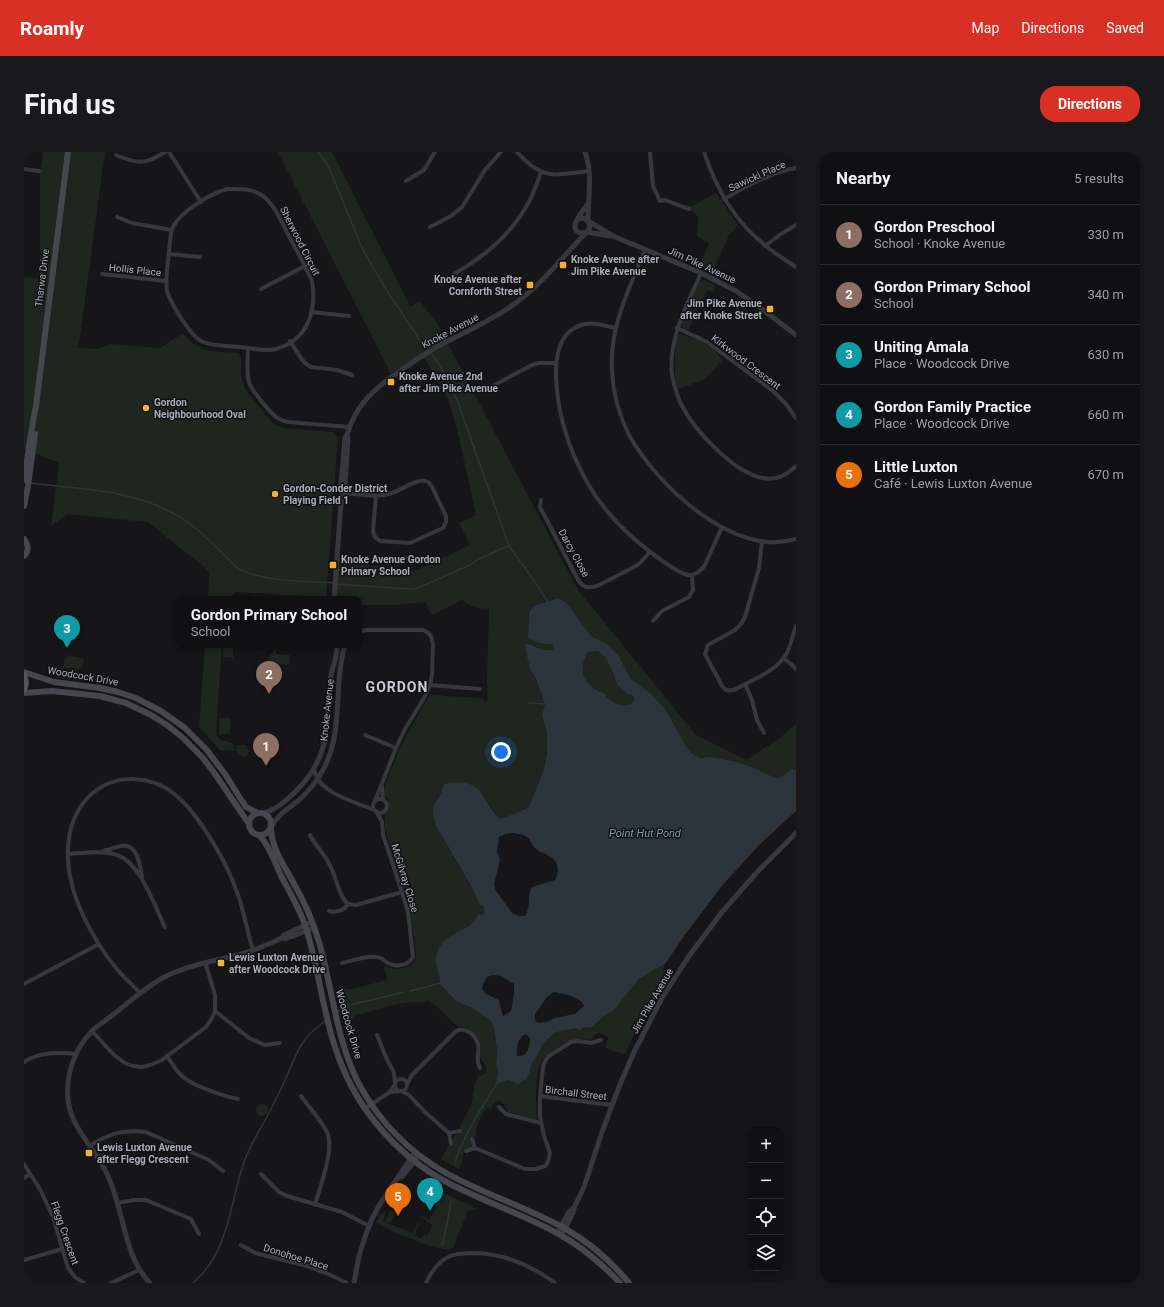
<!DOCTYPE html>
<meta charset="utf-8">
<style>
body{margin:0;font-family:Roboto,sans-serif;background:#19191b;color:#f1f3f6}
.controls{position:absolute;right:12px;bottom:12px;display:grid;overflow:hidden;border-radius:8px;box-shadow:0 2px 10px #0003}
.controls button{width:36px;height:36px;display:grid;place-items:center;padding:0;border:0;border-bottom:1px solid #303032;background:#101012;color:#f1f3f6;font:20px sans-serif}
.you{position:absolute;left:477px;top:600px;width:14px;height:14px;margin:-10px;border:3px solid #fff;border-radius:50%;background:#1a73e8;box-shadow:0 0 0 6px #1a73e833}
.badge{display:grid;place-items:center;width:26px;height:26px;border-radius:50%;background:#d93025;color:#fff;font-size:13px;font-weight:700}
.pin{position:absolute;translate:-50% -33px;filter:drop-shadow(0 1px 2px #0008)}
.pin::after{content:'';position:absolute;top:21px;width:14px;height:12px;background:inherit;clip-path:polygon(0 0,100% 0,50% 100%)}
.popup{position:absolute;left:152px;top:444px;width:186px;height:52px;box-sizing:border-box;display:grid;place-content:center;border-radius:8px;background:#101012;filter:drop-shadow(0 1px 3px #0005);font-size:13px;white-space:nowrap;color:#9c9d9f}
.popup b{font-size:15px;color:#f1f3f6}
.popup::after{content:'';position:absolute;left:50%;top:100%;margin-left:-8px;border:8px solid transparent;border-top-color:#101012}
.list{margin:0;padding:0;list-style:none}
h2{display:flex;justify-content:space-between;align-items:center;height:52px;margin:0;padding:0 16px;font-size:17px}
h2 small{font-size:13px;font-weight:400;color:#9c9d9f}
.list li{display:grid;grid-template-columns:26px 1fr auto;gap:12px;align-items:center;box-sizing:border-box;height:60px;padding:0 16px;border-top:1px solid #303032}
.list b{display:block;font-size:15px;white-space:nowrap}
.list p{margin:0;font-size:13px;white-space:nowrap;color:#9c9d9f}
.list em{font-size:13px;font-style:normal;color:#9c9d9f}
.icon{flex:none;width:22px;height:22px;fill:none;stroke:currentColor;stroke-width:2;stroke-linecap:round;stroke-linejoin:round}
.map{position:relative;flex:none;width:772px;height:1131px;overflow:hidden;border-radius:16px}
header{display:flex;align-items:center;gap:24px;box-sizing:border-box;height:56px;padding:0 20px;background:#d93025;color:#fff}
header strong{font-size:19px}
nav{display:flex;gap:22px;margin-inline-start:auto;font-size:14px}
.intro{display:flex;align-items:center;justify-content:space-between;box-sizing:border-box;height:96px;padding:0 24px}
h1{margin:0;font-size:28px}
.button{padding:10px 18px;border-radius:16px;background:#d93025;color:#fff;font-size:14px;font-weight:700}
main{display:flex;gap:24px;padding:0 24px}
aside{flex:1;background:#101012;border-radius:16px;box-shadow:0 2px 10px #0003}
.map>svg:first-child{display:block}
.green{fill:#1e261f}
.water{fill:#2c353c;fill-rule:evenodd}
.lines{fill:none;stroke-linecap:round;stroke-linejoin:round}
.stream{stroke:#2c353c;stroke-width:1.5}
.minor{stroke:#37383d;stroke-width:4}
.tertiary{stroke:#37383d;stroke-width:5}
.secondary{stroke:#45474d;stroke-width:6}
.primary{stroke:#53555c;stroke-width:6}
.poi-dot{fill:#f2b134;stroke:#111113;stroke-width:1.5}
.labels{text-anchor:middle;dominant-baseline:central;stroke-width:3;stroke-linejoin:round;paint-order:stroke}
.street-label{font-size:10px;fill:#a8adb8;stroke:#111113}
.poi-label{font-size:10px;font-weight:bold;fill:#a8adb8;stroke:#111113;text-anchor:start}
.water-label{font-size:11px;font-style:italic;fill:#7f9bb3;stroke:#111113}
.district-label{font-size:14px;font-weight:bold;letter-spacing:1px;fill:#c9ccd4;stroke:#111113}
</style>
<header>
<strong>Roamly</strong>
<nav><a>Map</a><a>Directions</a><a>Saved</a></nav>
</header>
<div class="intro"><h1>Find us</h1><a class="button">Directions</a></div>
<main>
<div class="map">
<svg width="772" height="1131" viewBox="0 0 772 1131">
<rect width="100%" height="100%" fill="#161618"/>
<g class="green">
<path d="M19,0H81L55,192L53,195L73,197L87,192L136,196L159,181C173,201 192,199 214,201L217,205V223L221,237L244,266L250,272L260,276L310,280L314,286L302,447H296L295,445L212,440L204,447H184L185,419L124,370L43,362L27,374L35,311L0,297V125L16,127V21Z"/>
<path d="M254,0H308L386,154L396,149L414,173L554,438L672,583L722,608L752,589L772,572V618L768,617L757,625L751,626L733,617L709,609L686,605L676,606L667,601L660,591L647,567L607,527L594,503L583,492L567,484L543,451L534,446L510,454L505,460L504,486L519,492H528L530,494L529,497C521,501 511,494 503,491L506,517L512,527L521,552L518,563L523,581V601L520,617L505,655L497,659L476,667L451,634L443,631L419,640L414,646L418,685L446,732L456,753H459L461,761L444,775L436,779L414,817L416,826V832L432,849L450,857L466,868L470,876L473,899L472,913L474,919L473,932L485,928L494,932L506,919L507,913L514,902L518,893L527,884L533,880L553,876L568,875L571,873L578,865L589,859L615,827L641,812L639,818L648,824L617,868L601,902L588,899L581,895L583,891L584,886L581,883L576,881L571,883L567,888C551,887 546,887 532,896C527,900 522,903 518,908C510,920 512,952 513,966L511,967L484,960L479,951L475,949L470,950L467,957L463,956C458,961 450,977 452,984L446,986L448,991L446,996L440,999L439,1007L435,1017L417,1007L423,997V994L428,993C428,986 430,983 436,981C435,972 442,965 445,956H447L451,931L455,923L458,924L462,920V914L456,906C456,901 457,896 456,892C454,882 444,874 434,875L412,854L404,849L398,851C385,846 345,860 330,864L324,874L315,834L324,838L363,828L360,815L362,814C372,819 385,817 392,808V800L386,758L369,707L361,675V662L364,659L365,648L360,643L361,632L377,593L405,543L458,546L462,550L464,547L463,536L464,535L463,532L465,456C453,458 449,455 438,448L408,463L401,450L370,453H335V447H309L312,409L392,419L446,393L435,371L452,363L434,281L425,249L398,202L367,222Z"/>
<polygon points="692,41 714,73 705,83 689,120 676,114 685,91 673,84 674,65 663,54 668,54"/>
<polygon points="680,128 691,133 688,140 683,138 678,148 680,149 678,151 677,151 676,153 678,153 673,157 664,180 659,177 658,171 675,130"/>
<path d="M657,182C671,186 691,194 698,208L680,228L653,237C650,219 650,202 653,184Z"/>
<polygon points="227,443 274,447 226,447"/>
<polygon points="181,493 198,493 193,564 192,583 197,588 208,591 211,598 197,599 175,575"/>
<polygon points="200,493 209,493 209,506 199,505"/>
<polygon points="239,493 253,494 252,502 266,503 265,513 244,511 245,501 239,501"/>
<path d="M574,499L582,506L591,526L593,533L603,542H607L610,545V550C602,556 593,555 585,547C583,546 582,544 581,542C576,539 571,538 567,534C556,525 557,511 564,500Z"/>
<polygon points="45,504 59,506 60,511 56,517 54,518 49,516 40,517 40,508"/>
<polygon points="196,566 207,566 206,582 195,582"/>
<path d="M213,593H222L225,599L222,605C218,606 215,601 212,598Z"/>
<circle cx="238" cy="958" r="6"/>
<polygon points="409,1034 414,1038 452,1056 443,1060 429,1096 423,1098 406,1094 374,1082 352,1070 356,1063 364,1056 367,1057 363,1056 361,1061 359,1069 388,1081 390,1080 394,1070 395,1071 391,1083 395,1086 399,1085 400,1083 403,1084 409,1073 397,1065 397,1064 405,1068 413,1055 410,1052 410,1050 403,1047 404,1045 405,1045 408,1040 407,1039"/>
<polygon points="367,1058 372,1061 366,1071 361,1069"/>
</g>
<path class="water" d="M534,446L543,451L567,484L583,492L594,503L607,527L627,542L639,555L647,567L660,591L667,601L676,606L686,605L709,609L733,617L751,626L757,625L768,617L772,618V659L736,692L697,735L660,784L641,812L615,827L589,859L578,865L576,868L568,875L558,876L556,878H554L553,876L533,880L527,884L518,893L514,902L507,913L506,919L502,927L494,932L485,928L472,932L471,931L473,928L474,919L472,913L473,899L470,876L466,868L450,857L432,849L416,832C416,823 412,816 412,807C415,778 446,783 454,763H458L461,761L459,753H456L446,732L412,674C404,649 415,653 420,632C462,625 454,645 476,667L497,659L505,655L520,617L523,601V581L518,563L521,552L512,527L506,517L501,494L502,491C511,494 521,501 529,497L530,494L528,492C519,492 512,491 504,486L505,460L510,454ZM574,499L582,506L591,526L593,533L603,542H607L610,545V550C602,556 593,554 585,547C583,546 582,544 581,542C576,539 571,538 567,534C556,525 557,511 564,500ZM489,681C513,684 501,690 515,699C517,701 521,701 523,703C535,708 536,718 531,728L508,735C502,745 508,753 501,764H495L488,761L472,739L470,733L476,707L473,700L475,685L481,682ZM469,823L477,824L490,832V842L487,859L479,864L477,858L475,848L462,842L458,837L459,832L463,825ZM530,840C539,842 557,844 560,854L551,862L531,866L522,870L514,871L511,868V862L523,845ZM502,882L506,886C506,894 504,905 493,904C492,895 493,887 502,882Z"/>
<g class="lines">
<g class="stream">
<path d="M295,0L306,18L338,96L363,139L397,190C413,204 424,229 433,248L485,394"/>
<path d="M6,331C54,337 101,337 145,359C166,369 181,384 197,400C202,405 207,410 212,415C233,430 283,429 310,431"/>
<polyline points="313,432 368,436 390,437 403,432 446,413 456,406 485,394 511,430 524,450"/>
<polyline points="505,551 521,552"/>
<polyline points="386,839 417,831"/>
<polyline points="313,860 322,854 380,840"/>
<path d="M431,1010C441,979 457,958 473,931"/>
<polyline points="418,1094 423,1072 427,1049"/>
<path d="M169,1131C204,1101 206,1054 219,1013C226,991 239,974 249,953C256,940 262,926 268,912C271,906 273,900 276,895C282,884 291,877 301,869"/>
</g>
<g class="minor">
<polyline points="145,0 177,50"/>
<path d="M493,0C519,29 529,23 565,19"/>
<polyline points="626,0 629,34 636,49 641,48 665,57"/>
<path d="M680,0C692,37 711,70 742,94C751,102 762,108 772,115"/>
<path d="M92,3C113,12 121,13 141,0"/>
<polyline points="0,17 15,19"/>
<polyline points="382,29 400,18 411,0"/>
<path d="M203,37C214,37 226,36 236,42C251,51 258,72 267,88C274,101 282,115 288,129C293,159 284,188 252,197C241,200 227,196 216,195C205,194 186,194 177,189C166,183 146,150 143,139C141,126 144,112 145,99C146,91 146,82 149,75C157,59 186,42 203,37Z"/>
<path d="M700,47C721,35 748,20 772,16"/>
<polyline points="93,65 108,71 148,78"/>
<polyline points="406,75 427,64 438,55 461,18 477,0"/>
<polyline points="741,94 757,82 772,73"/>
<path d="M621,98C605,137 585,176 588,219C589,241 595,263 605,283C632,332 710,407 772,387"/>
<polyline points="145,102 176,105"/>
<path d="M677,121C663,153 644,187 648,223C650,233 653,243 657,252C670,278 710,321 739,326C752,329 763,323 772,314"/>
<polyline points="78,122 142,129"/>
<path d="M430,122C463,103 489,81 507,46C511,37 514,29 517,20"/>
<polyline points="237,137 281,114"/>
<polyline points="287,160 325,164"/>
<path d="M591,176C582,174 571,170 561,172C515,181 535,262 545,291C550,305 557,319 564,332C582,363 611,390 640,410C655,420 668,432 681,413L698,375"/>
<polyline points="653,176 683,190 749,239 762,252 772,266"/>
<polyline points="266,189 277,206 281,211 287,215 313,218 328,223"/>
<path d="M224,196C224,207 222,220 225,230C227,238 246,260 252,265C256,268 259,269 264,270L325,275"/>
<polyline points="459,239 508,213 515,211 532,211"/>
<path d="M318,341C334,342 353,346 368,341C379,338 398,321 407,333L422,364V370L419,376L386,391L356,389L351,385L349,379L352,343"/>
<path d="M517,348L516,355L518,359L554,428C559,435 564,437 573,434L612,414L616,411L626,400"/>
<path d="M738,389L735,416L721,465L717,472L711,478L684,493L681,502L698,534C702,539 704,539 710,538C728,528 752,520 763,501C767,492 769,483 772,474"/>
<polyline points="629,469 638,459 665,445 669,438 668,423"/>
<polyline points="335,480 342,478 399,478 403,480 407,484 409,492 408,523 406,533 400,546 381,577 372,596 351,649"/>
<polyline points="759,506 767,512 772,517"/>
<polyline points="721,532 728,548 733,568 740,581"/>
<polyline points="406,533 456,537"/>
<polyline points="341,583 372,596"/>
<path d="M290,617C293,641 332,650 350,658"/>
<polyline points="358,635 359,648"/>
<circle cx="356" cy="654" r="7"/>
<path d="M286,683C292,695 303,704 308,718C313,728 315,745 324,752L332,753L378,740"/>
<path d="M79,699C85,698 91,695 97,694C114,691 116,714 118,725"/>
<path d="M44,702C59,701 78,698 93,703C116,710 131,755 141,775"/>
<path d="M305,759C312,761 321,758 324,752"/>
<path d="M318,811C328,809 342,803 353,805C357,805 360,809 364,811C372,816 385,813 389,805L384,760L381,750L367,707L359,683L358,670L352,659"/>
<polyline points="0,832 75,792"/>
<path d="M116,841C111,835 105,830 99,824C76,799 52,758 46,724C42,703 43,678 54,659C75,621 124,617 155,646C177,666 203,711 213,740C220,759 223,779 229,798"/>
<polyline points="191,859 225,886 241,893 256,891"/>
<polyline points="68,879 90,903 101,911 109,914 118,915 126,913 138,908 182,875 188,866 191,859 191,843 181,810"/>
<polyline points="353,883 361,903 370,921 371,932 366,940"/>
<path d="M143,904C148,911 152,919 158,924C169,934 199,944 214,947"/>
<path d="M0,910C16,900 33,900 52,902"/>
<circle cx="377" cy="933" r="6"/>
<path d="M383,932L388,923L432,879C441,875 451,882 454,892C456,900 451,908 456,916"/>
<polyline points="377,939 385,943 402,961 425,981"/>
<path d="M277,944C285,955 296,967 303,980C311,997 296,1034 291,1053"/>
<polyline points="516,944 587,953"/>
<polyline points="475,955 482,962 517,971"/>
<polyline points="340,957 366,940 376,939"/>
<polyline points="448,987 451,996"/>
<polyline points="427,992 425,981 436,979"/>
<path d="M65,994C85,982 98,977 122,980L185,1008L199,1019"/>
<polyline points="442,999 451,996 501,1017 512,1017 521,1014 524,1010 526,1001 520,984 516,964 516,944 519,915 521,909 525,904 547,890 554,889 567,891 577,888"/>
<polyline points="0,1012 17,1039 29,1065 44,1116 51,1125 60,1131"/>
<polyline points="237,1022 255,1040 263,1044 318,1060 345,1074"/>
<polyline points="0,1026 6,1022"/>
<polyline points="94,1051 109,1048 122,1048 167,1067 175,1082"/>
<polyline points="217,1093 231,1101 283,1114 302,1121 323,1131"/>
<polyline points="0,1108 38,1097"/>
<polyline points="87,1131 115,1118"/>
<path d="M402,1131C407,1120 415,1109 426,1104C434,1101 443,1101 451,1101C481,1102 507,1113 531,1131"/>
</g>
<g class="tertiary">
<path d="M561,0C569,22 564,45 564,68"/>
<path d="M554,67L559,66L564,69L566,75L563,80C559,81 556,82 553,79C546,73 559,59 563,53"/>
<polyline points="564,69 589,84 677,121 712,139 734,154 772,183"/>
<polyline points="563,80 586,84"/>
<path d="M318,337L317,333L321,286L323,283C332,252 350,237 376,219C387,211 399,203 411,196C436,182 463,171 486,155C516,135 537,106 562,81"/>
<polyline points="310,447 318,337 321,333 324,287 323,283"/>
<path d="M240,661C252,658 263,648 272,639C310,601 301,570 307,523C309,513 314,503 313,493"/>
<path d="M248,674C254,662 264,657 274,649C284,640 294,628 300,616C320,578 309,533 321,493"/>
<polyline points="258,786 261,787 290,776"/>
<polyline points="375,1025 378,1025 393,1006"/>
<polyline points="533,1081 545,1060 550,1056"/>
<polyline points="537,1084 549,1061 550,1056 560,1035 578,980 595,935 610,900 638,846 665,804 698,760 734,719 772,681"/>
<path d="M126,1131C99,1105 100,1054 82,1020C71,997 51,980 45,954C40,928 49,898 68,879C78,870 91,862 101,853C116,841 132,828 149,821C175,810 204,807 230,798C240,794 249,790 258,786L260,783L288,770"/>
<polyline points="330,1131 335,1104 342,1082 348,1067 356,1052 391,1000"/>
</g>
<g class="secondary">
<polyline points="0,328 9,269 12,254 44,0"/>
<polyline points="0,354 4,334 11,282"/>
<path d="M0,387C4,393 6,398 0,404"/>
<polyline points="0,520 30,530 76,536 94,540 112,546 137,559 161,576 182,597 201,622 218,649 222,655 234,661"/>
<polyline points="0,541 28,539 76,544 102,551 127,563 143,573 158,585 179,606 191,622 225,672"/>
<circle cx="236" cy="672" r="11"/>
<path d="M247,677C248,697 260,713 269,730C280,749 289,769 295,790C309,838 312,889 336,934C356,970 386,1001 422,1021C460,1042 502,1055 540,1076C565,1090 587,1109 605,1131"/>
<path d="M236,684C246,695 251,710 257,724C266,741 276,757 282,776C294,814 298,854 310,892C319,920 332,947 351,970C371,995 397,1017 426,1032C460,1049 497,1062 531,1080C556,1093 577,1111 596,1131"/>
</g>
<polyline class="primary" points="0,522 2,531 0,538"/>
</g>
<g class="poi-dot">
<rect x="535" y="109" width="8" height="8" rx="2"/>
<rect x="502" y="129" width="8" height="8" rx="2"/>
<rect x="742" y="153" width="8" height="8" rx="2"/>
<rect x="363" y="226" width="8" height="8" rx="2"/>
<circle cx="122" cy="256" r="4"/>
<circle cx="251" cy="342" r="4"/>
<rect x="305" y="409" width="8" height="8" rx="2"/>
<rect x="193" y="807" width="8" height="8" rx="2"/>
<rect x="61" y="997" width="8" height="8" rx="2"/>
</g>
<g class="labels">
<g class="street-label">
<text transform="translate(733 24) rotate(-24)">Sawicki Place</text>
<text transform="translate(276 89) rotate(63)">Sherwood Circuit</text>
<text transform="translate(678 113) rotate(25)">Jim Pike Avenue</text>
<text transform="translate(111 118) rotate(6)">Hollis Place</text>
<text transform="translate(18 126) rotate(-83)">Tharwa Drive</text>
<text transform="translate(426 179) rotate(-28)">Knoke Avenue</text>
<text transform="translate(722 210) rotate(37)">Kirkwood Crescent</text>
<text transform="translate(550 401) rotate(61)">Darcy Close</text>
<text transform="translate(59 524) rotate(10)">Woodcock Drive</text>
<text transform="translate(303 558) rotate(-84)">Knoke Avenue</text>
<text transform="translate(381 726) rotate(73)">McGilvray Close</text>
<text transform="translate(628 849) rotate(-60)">Jim Pike Avenue</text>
<text transform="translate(325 872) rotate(74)">Woodcock Drive</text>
<text transform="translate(552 941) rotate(7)">Birchall Street</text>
<text transform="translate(41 1081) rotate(71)">Flegg Crescent</text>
<text transform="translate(272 1105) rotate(17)">Donohoe Place</text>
</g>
<g class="poi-label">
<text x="547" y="107">Knoke Avenue after<tspan x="547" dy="12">Jim Pike Avenue</tspan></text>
<text x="498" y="127" text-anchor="end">Knoke Avenue after<tspan x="498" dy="12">Cornforth Street</tspan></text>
<text x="738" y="151" text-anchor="end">Jim Pike Avenue<tspan x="738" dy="12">after Knoke Street</tspan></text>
<text x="375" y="224">Knoke Avenue 2nd<tspan x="375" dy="12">after Jim Pike Avenue</tspan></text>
<text x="130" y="250">Gordon<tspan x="130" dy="12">Neighbourhood Oval</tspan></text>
<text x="259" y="336">Gordon-Conder District<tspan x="259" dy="12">Playing Field 1</tspan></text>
<text x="317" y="407">Knoke Avenue Gordon<tspan x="317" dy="12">Primary School</tspan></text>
<text x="205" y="805">Lewis Luxton Avenue<tspan x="205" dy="12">after Woodcock Drive</tspan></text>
<text x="73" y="995">Lewis Luxton Avenue<tspan x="73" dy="12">after Flegg Crescent</tspan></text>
</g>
<g class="water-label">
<text x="621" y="681">Point Hut Pond</text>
</g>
<g class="district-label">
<text x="373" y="535">GORDON</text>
</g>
</g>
</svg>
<div class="controls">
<button>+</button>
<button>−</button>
<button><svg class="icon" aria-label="locate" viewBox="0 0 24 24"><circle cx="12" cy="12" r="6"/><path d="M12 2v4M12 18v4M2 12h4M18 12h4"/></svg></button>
<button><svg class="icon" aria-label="layers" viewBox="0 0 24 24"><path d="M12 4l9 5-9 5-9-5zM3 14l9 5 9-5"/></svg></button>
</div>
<div class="you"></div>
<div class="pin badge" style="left:242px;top:614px;background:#8d6e63">1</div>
<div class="pin badge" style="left:245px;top:542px;background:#8d6e63">2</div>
<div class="popup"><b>Gordon Primary School</b>School</div>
<div class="pin badge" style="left:43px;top:496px;background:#0f9aa8">3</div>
<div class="pin badge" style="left:406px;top:1059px;background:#0f9aa8">4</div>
<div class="pin badge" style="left:374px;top:1064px;background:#e8710a">5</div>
</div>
<aside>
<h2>Nearby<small>5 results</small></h2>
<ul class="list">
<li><span class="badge" style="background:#8d6e63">1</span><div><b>Gordon Preschool</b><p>School · Knoke Avenue</p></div><em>330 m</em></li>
<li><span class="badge" style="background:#8d6e63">2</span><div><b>Gordon Primary School</b><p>School</p></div><em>340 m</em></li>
<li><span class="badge" style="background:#0f9aa8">3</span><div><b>Uniting Amala</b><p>Place · Woodcock Drive</p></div><em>630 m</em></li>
<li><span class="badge" style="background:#0f9aa8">4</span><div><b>Gordon Family Practice</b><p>Place · Woodcock Drive</p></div><em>660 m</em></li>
<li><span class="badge" style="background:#e8710a">5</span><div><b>Little Luxton</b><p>Café · Lewis Luxton Avenue</p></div><em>670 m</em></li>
</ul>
</aside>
</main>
